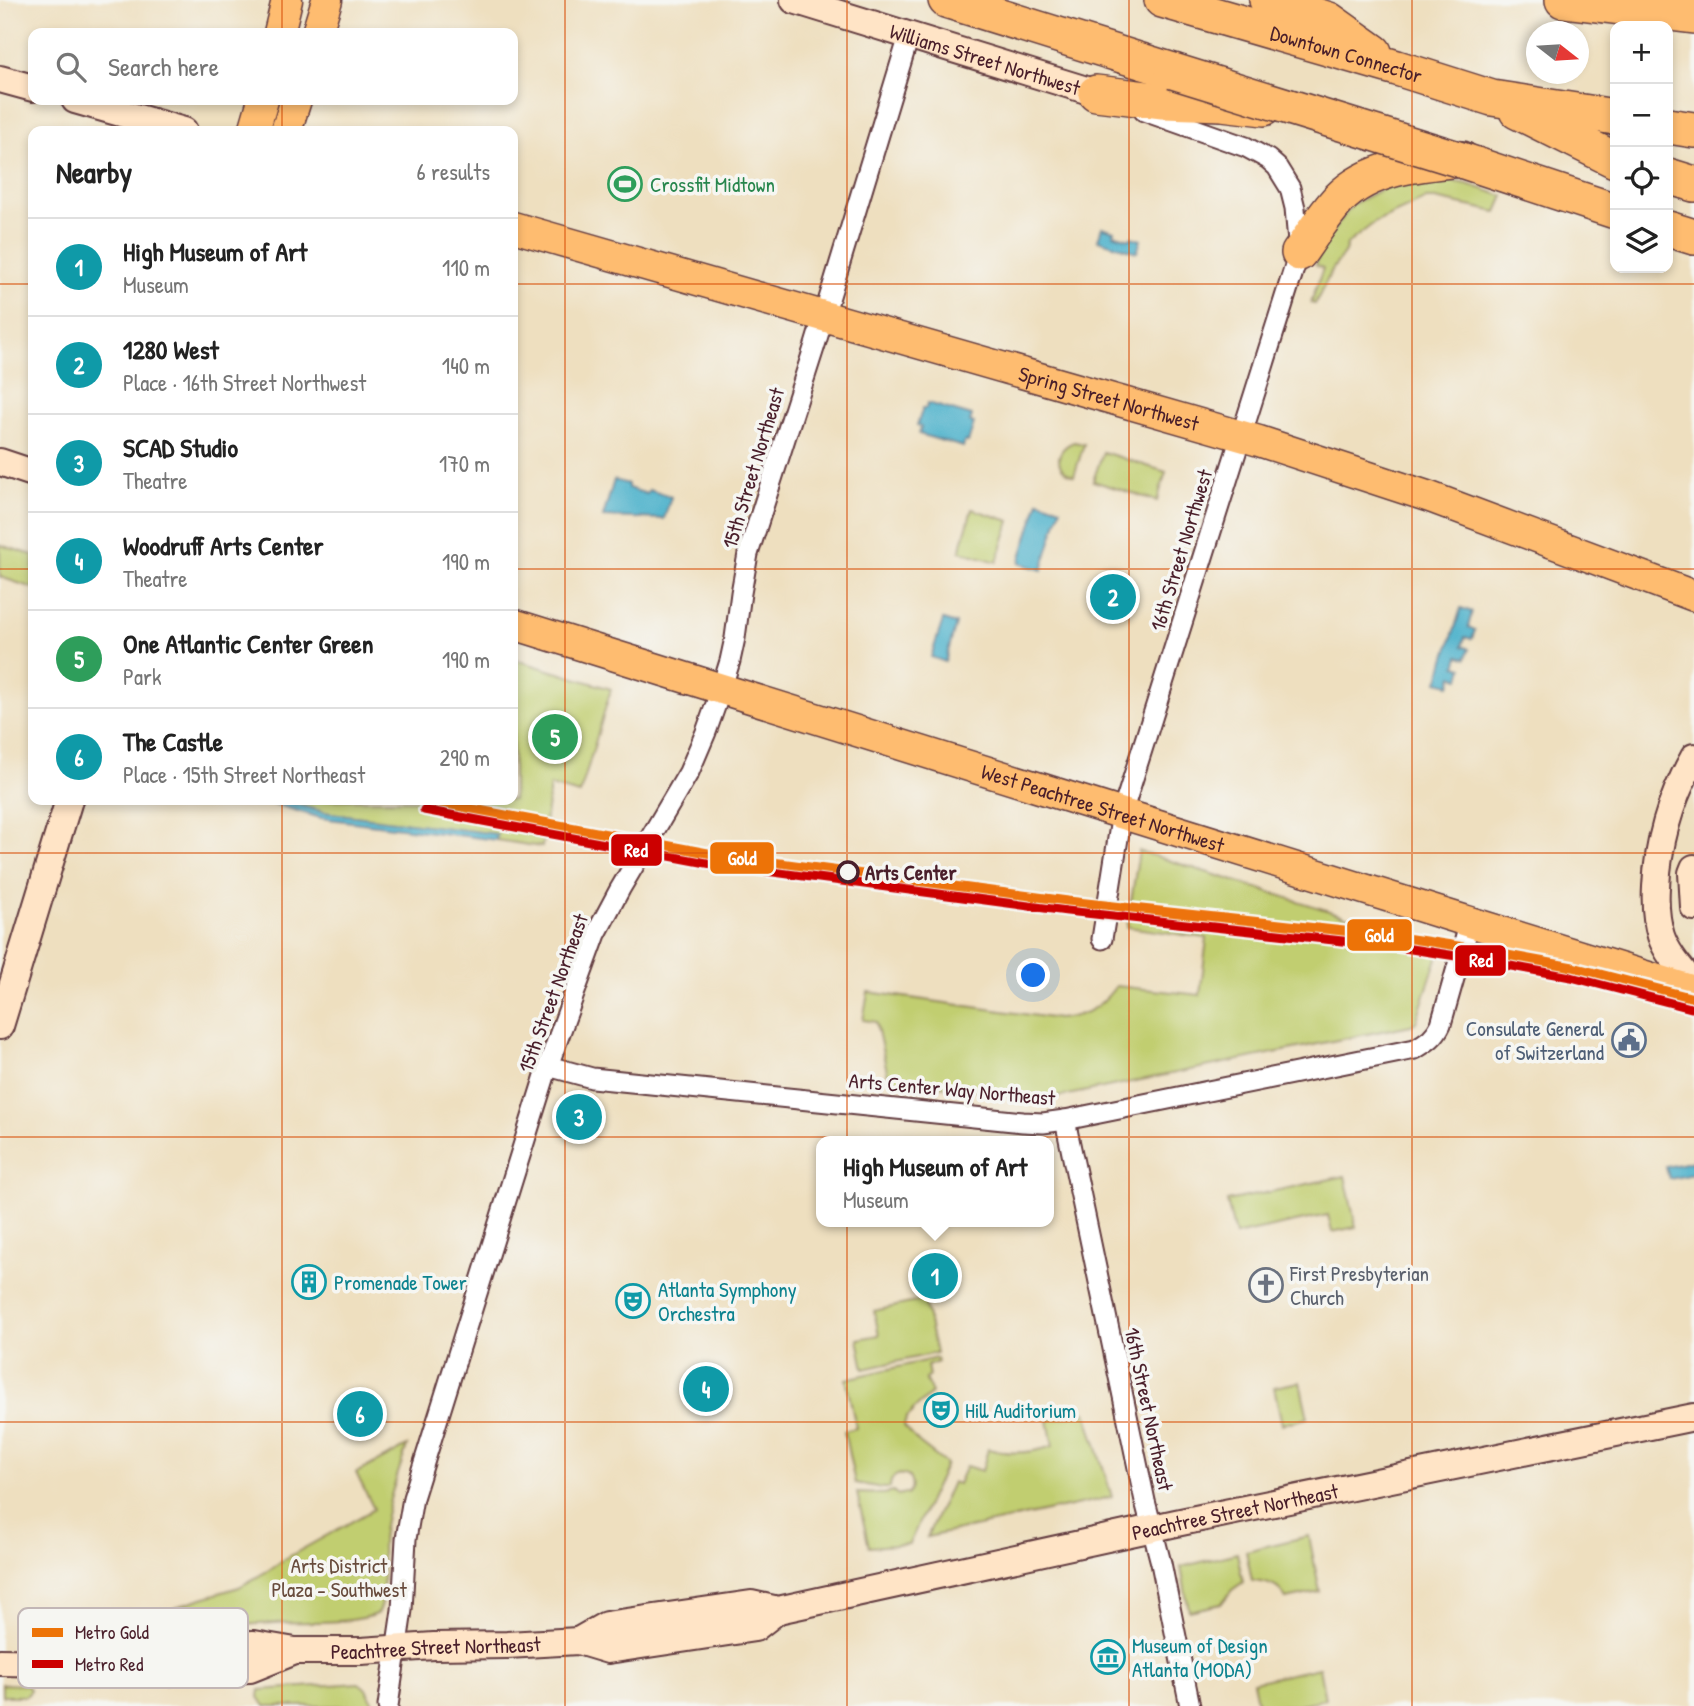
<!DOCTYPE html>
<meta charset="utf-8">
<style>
body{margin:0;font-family:"Patrick Hand",sans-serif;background:#f6f6f6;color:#222}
.controls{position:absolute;right:21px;top:21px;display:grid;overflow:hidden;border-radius:14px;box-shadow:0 4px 10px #0003}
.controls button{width:63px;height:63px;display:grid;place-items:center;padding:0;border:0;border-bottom:2px solid #e0e0e0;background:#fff;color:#222;font:35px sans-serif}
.compass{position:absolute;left:1526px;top:21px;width:63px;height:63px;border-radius:50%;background:#fff;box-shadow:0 4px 10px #0003;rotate:107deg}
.you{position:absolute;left:1034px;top:976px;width:24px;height:24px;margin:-18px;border:5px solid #fff;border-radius:50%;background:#1a73e8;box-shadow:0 0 0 10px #1a73e833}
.badge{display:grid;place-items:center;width:46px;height:46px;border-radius:50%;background:#c8321e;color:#fff;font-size:23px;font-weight:700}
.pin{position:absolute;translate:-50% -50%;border:4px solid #fff;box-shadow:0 2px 7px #0006}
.popup{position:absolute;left:816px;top:1136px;width:238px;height:91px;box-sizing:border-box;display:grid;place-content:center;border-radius:14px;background:#fff;filter:drop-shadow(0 2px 5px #0005);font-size:23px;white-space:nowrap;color:#767676}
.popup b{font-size:26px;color:#222}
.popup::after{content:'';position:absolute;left:50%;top:100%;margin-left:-14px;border:14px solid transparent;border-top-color:#fff}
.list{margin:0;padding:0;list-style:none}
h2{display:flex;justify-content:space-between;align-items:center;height:91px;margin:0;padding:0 28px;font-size:30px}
h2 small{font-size:23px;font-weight:400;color:#767676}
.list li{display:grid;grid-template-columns:46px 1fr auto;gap:21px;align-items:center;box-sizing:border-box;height:98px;padding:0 28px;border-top:2px solid #e0e0e0}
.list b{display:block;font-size:26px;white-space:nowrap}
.list p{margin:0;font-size:23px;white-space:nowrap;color:#767676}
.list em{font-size:23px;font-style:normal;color:#767676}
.icon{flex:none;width:38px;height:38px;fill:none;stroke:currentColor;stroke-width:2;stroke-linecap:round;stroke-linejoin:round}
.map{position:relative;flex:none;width:1694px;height:1706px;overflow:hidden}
.search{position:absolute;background:#fff;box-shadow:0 4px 10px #0003;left:28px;top:28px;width:490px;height:77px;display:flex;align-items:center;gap:18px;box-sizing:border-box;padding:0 24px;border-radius:14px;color:#767676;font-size:26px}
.panel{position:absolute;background:#fff;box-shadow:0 4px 10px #0003;left:28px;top:126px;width:490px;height:679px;border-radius:14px}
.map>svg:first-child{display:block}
.green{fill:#c1ce70;stroke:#86764e;stroke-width:2}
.water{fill:#4cb1cb;stroke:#4b687b;stroke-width:2}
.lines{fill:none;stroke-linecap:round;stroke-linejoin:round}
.street-casing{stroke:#633c41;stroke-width:23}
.secondary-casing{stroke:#633c41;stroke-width:30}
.primary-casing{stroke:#633c41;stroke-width:33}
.highway-casing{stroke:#633c41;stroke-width:38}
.street{stroke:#fff;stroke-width:19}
.secondary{stroke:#ffe4c6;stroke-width:26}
.primary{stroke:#febc70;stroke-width:30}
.highway{stroke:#febc70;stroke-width:35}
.highway-bridge-casing{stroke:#633c41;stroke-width:38;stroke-linecap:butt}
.highway-bridge{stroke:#febc70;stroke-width:35}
.metro-1-casing{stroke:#f6f6f2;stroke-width:14}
.metro-2-casing{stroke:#f6f6f2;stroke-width:14}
.metro-1{stroke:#ed7307;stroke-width:9}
.metro-2{stroke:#c00;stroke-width:9}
.grid{fill:none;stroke:#d8530f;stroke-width:2;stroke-opacity:0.55}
.stop-dot{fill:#f6f6f2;stroke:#4a1f2b;stroke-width:3.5}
.labels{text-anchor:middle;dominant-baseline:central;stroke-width:7;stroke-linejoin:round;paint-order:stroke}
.street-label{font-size:21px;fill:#4a1f2b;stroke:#f6f6f2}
.leisure-label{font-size:21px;fill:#27864d;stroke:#f6f6f2;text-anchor:start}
.stop-label{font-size:21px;font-weight:bold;fill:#4a1f2b;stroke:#f6f6f2;text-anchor:start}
.service-label{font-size:21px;fill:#4e5e75;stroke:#f6f6f2;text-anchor:end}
.worship-label{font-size:21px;fill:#5b616d;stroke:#f6f6f2;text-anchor:start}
.culture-label{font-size:21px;fill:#0d838f;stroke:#f6f6f2;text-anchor:start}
.park-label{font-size:21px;fill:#684b3c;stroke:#f6f6f2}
.key{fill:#f6f6f2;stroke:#c2b6b6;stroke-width:2}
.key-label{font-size:19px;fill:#4a1f2b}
.line-badge{stroke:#f6f6f2;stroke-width:2.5}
.badge-label{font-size:19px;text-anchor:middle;font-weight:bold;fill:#fff}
</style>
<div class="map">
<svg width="1694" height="1706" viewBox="0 0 1694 1706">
<rect width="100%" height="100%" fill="#f6f6f2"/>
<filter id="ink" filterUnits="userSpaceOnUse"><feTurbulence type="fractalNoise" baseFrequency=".0143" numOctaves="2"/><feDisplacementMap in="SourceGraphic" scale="14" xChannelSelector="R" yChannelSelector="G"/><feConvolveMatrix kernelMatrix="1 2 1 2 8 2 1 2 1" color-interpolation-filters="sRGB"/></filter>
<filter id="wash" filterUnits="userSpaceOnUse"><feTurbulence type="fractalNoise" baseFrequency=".00686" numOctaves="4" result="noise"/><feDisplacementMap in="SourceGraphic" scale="28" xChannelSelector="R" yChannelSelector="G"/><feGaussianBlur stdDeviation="1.57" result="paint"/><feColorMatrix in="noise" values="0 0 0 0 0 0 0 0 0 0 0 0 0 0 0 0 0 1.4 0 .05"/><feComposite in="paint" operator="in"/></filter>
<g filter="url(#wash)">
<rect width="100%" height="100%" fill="#eedfbf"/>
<g class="green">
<polygon points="1435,178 1467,184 1504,196 1497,212 1435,199 1426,199 1374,223 1347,244 1345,252 1332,270 1315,304 1311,303 1323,268 1316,265 1322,246 1353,204 1399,180"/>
<path d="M1074,442L1084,444L1074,476C1054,470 1054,449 1074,442Z"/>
<polygon points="1103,452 1166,472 1157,501 1093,481"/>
<polygon points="972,509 1010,521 997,562 960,551"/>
<polygon points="0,545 33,555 33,588 0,577"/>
<polygon points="513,659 611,689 580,794 550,786 542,847 496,840 497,834 323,812 282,800 513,800"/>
<path d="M1139,851L1434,944L1438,955L1416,1022L1411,1025L1048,1099L889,1080L876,1022L863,1020L868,992L1058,1019C1086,1016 1100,1008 1116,986L1200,995L1207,938L1127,927Z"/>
<polygon points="1345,1176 1356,1227 1332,1232 1328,1215 1235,1235 1227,1201"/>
<polygon points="924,1300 936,1353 864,1369 858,1339 879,1335 874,1311"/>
<path d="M937,1358L938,1362L927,1366L929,1376L925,1379L932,1393L912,1411L913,1412L906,1418L904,1426L919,1443L946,1464L909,1544L869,1547L857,1493L883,1494L894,1492L898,1495L905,1493L907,1495C913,1490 913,1484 909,1477C899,1471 890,1476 890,1488H882L855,1483L844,1431L856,1428L846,1379Z"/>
<polygon points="1300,1382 1308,1418 1282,1424 1274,1387"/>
<path d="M1086,1412L1112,1497L927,1537L952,1482L958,1484L966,1466L982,1471L988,1449C1010,1455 1032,1453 1053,1446L1048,1420Z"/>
<path d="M407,1446C398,1474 387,1503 383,1532C379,1559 389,1587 378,1613C354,1625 304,1621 276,1623C232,1625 187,1629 142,1632L143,1623L186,1603L239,1587L269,1570L283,1560L374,1509L356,1473Z"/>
<path d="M1309,1536L1320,1592L1286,1599C1280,1585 1266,1582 1252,1581L1246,1551Z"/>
<polygon points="1237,1553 1243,1582 1232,1590 1221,1604 1189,1611 1181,1567"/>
<polygon points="1319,1668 1325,1699 1293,1706 1258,1706 1253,1682"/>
<path d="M359,1683C368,1689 372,1696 373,1706H265L259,1697L260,1690Z"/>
<polygon points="2,1684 26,1685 30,1689 30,1692 26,1696 2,1696"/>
</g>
<g class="water">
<polygon points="1102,227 1114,231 1113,234 1130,239 1131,237 1141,240 1137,252 1098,240"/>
<polygon points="928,403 972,416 970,422 974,423 968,442 965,441 963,447 919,434 921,427 917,425 923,408 926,408"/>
<polygon points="614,480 628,484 628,488 647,494 649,490 671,497 664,519 603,517"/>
<polygon points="1039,501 1061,508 1042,570 1019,563"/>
<polygon points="1461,608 1472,612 1468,627 1475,630 1472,639 1465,637 1462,646 1469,649 1466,658 1459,656 1456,666 1463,668 1460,678 1453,676 1450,685 1438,682"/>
<polygon points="943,620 956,624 945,662 931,657"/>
<polygon points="261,800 282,800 323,812 497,834 496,840 321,818"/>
<polygon points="1694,1161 1694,1174 1669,1179 1666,1167"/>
</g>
</g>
<g filter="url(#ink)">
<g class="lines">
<g class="street-casing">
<g id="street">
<polyline points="1102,939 1122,813 1299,253 1295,208 1290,188 1277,167 1268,159 1246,147 1144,111"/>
<path d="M548,1066L592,1078L1023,1122L1043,1123L1065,1120L1415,1049C1427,1042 1435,1037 1441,1024L1470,922"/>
<polyline points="1065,1120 1145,1501 1161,1563 1190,1706"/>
<polyline points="388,1706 402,1610 406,1539 413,1498 548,1066 596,934 620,889 689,772 706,732 721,690 730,661 735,638 741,593 748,554 815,345 909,36"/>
</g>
</g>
<g class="secondary-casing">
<g id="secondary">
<path id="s1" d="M794,0L1096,93"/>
<polyline points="0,79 33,88"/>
<polyline points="75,100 184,131"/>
<polyline points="0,462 33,473"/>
<path d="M1694,757C1671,798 1658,840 1656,887C1655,903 1656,920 1661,936C1667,954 1682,970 1694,985"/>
<polyline points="1694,868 1692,873 1694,907"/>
<polyline points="0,1026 69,800"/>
<path id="s2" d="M578,1641L606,1625L751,1604L778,1610L1176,1523L1694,1417"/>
<polyline points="115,1661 149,1673 250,1669 295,1651"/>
<path id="s3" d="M0,1662L55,1663L115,1661L151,1647L254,1644L295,1651H361L434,1646L507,1645L578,1641L608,1650L755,1628L778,1610"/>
</g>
</g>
<g class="primary-casing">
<g id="primary">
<polyline points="279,33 287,0"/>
<polyline points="317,33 327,0"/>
<polyline points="254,131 263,100"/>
<polyline points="286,131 296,100"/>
<path id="s4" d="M513,227L1259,441L1430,497L1694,596"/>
<path id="s5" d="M513,624L1470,922L1694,991"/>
</g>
</g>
<g class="highway-casing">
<g id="highway">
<polyline points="946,0 1173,71"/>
<path id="s6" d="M1162,0L1397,68L1492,98L1615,117"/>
<polyline points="1267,0 1329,20 1374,52"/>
<polyline points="1563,0 1694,16"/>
<polyline points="1096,93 1163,101 1222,103 1264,108"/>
<polyline points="1517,111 1615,160"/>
<polyline points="1668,126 1694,130"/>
<polyline points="1668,176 1694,184"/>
<polyline points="1668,229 1694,237"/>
<path d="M1299,253C1312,235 1324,215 1339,199C1370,167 1420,163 1462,159"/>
</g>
</g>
<use href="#street" class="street"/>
<use href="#secondary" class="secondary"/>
<use href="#primary" class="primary"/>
<use href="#highway" class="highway"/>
<g class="highway-bridge-casing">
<polyline id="highway-bridge" points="1173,71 1461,160 1615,211"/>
</g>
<use href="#highway-bridge" class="highway-bridge"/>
<g class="metro-1-casing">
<polyline id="metro-1" points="426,800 713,854 1068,901 1399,937 1458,946 1573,967 1694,998"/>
</g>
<g class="metro-2-casing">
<polyline id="metro-2" points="424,810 712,864 1067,911 1398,947 1456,956 1571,977 1691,1008"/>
</g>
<use href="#metro-1" class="metro-1"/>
<use href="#metro-2" class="metro-2"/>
</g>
</g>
<path class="grid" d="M282,0V33M565,0V1706M847,0V1706M1129,0V1706M1412,0V1706M282,100V131M0,284H33M513,284H1694M0,569H33M513,569H1694M282,800V1706M0,853H1694M0,1137H1694M0,1422H1694"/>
<defs>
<g id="stadium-ring" transform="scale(1.75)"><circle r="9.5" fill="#f6f6f2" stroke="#2e9e5b" stroke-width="1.5"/><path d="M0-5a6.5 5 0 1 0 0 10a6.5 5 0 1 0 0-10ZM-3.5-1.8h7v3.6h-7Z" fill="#2e9e5b"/></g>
<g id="civic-ring" transform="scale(1.75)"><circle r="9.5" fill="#f6f6f2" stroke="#5c6f8a" stroke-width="1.5"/><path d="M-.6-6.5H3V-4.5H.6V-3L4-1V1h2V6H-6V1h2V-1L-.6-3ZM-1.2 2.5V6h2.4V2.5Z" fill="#5c6f8a"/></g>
<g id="building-ring" transform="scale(1.75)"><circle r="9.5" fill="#f6f6f2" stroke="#0f9aa8" stroke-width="1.5"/><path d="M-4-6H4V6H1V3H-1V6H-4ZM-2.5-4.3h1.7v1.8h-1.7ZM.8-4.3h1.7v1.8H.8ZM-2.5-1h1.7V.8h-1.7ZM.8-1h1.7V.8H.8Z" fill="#0f9aa8"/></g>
<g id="church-ring" transform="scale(1.75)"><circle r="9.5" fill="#f6f6f2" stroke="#6b7280" stroke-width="1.5"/><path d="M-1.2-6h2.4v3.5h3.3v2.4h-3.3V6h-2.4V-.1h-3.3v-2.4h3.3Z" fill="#6b7280"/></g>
<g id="theatre-ring" transform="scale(1.75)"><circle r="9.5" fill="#f6f6f2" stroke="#0f9aa8" stroke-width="1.5"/><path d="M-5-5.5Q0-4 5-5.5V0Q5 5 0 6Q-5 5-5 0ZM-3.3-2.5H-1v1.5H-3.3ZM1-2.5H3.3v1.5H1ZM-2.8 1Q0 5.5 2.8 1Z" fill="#0f9aa8"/></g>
<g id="museum-ring" transform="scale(1.75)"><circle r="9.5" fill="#f6f6f2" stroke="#0f9aa8" stroke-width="1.5"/><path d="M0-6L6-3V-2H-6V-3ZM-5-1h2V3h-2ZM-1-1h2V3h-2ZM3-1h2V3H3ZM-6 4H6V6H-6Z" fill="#0f9aa8"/></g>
</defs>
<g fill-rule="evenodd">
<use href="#stadium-ring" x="625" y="184"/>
<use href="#civic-ring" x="1629" y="1040"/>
<use href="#building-ring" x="309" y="1282"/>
<use href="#church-ring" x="1266" y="1285"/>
<use href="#theatre-ring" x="633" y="1301"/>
<use href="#theatre-ring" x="941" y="1410"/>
<use href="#museum-ring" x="1108" y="1657"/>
</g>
<circle class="stop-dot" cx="848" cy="872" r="10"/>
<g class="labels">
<g class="street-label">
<text stroke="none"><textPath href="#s6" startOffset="192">Downtown Connector</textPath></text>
<text stroke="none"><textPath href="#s1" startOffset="200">Williams Street Northwest</textPath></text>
<text stroke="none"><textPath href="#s4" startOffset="620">Spring Street Northwest</textPath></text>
<text transform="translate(753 468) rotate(-73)">15th Street Northeast</text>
<text transform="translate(1181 550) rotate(-73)">16th Street Northwest</text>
<text stroke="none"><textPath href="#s5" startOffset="618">West Peachtree Street Northwest</textPath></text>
<text transform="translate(553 993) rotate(-70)">15th Street Northeast</text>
<text transform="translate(952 1089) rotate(5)">Arts Center Way Northeast</text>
<text transform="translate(1149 1409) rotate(78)">16th Street Northeast</text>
<text stroke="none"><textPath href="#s2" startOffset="674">Peachtree Street Northeast</textPath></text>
<text stroke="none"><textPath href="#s3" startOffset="439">Peachtree Street Northeast</textPath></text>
</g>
<g class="leisure-label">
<text x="650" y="184">Crossfit Midtown</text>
</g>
<g class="stop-label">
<text x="865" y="872">Arts Center</text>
</g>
<g class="service-label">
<text x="1604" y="1028">Consulate General<tspan x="1604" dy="24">of Switzerland</tspan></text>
</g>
<g class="worship-label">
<text x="1290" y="1273">First Presbyterian<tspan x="1290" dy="24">Church</tspan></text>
</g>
<g class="culture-label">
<text x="334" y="1282">Promenade Tower</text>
<text x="658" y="1289">Atlanta Symphony<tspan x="658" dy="24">Orchestra</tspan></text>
<text x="965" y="1410">Hill Auditorium</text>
<text x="1132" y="1645">Museum of Design<tspan x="1132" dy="24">Atlanta (MODA)</tspan></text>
</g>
<g class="park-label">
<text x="339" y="1565">Arts District<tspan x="339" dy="24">Plaza - Southwest</tspan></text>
</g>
</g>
<rect x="18" y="1608" width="230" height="80" rx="10" class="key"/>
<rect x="32" y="1628" width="31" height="9" fill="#ed7307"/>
<rect x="32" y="1660" width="31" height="8" fill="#c00"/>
<g class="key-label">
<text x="75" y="1639">Metro Gold</text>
<text x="75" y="1671">Metro Red</text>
</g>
<g class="line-badge">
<rect x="610" y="833" width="53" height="34" rx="7" fill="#c00"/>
<rect x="709" y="841" width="66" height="34" rx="7" fill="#ed7307"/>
<rect x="1346" y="918" width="67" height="34" rx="7" fill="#ed7307"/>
<rect x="1454" y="944" width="53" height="33" rx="7" fill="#c00"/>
</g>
<g class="badge-label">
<text x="636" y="857">Red</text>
<text x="742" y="865">Gold</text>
<text x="1379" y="942">Gold</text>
<text x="1481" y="967">Red</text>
</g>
</svg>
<div class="controls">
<button>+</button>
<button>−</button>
<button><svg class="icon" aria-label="locate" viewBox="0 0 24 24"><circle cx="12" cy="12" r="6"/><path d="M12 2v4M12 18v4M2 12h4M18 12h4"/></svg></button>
<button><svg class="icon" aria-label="layers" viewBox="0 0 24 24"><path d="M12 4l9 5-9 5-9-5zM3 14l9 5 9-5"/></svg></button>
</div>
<svg class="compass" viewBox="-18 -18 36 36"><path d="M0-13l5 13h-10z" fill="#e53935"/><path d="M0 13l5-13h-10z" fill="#767676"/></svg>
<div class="you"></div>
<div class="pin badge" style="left:935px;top:1276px;background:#0f9aa8">1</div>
<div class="popup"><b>High Museum of Art</b>Museum</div>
<div class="pin badge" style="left:1113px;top:597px;background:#0f9aa8">2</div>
<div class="pin badge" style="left:579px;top:1117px;background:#0f9aa8">3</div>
<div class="pin badge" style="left:706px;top:1389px;background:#0f9aa8">4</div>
<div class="pin badge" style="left:555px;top:737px;background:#2e9e5b">5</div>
<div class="pin badge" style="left:360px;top:1414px;background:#0f9aa8">6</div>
<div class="search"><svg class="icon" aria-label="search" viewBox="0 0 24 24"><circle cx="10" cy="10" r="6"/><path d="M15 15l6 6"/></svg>Search here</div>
<section class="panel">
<h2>Nearby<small>6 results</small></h2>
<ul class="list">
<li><span class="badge" style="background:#0f9aa8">1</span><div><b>High Museum of Art</b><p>Museum</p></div><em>110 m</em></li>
<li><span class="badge" style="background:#0f9aa8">2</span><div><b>1280 West</b><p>Place · 16th Street Northwest</p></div><em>140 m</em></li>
<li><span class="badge" style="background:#0f9aa8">3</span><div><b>SCAD Studio</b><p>Theatre</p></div><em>170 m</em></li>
<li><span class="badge" style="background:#0f9aa8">4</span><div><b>Woodruff Arts Center</b><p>Theatre</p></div><em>190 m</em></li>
<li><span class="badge" style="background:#2e9e5b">5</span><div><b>One Atlantic Center Green</b><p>Park</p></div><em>190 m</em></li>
<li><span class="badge" style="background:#0f9aa8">6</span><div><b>The Castle</b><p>Place · 15th Street Northeast</p></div><em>290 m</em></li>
</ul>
</section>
</div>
